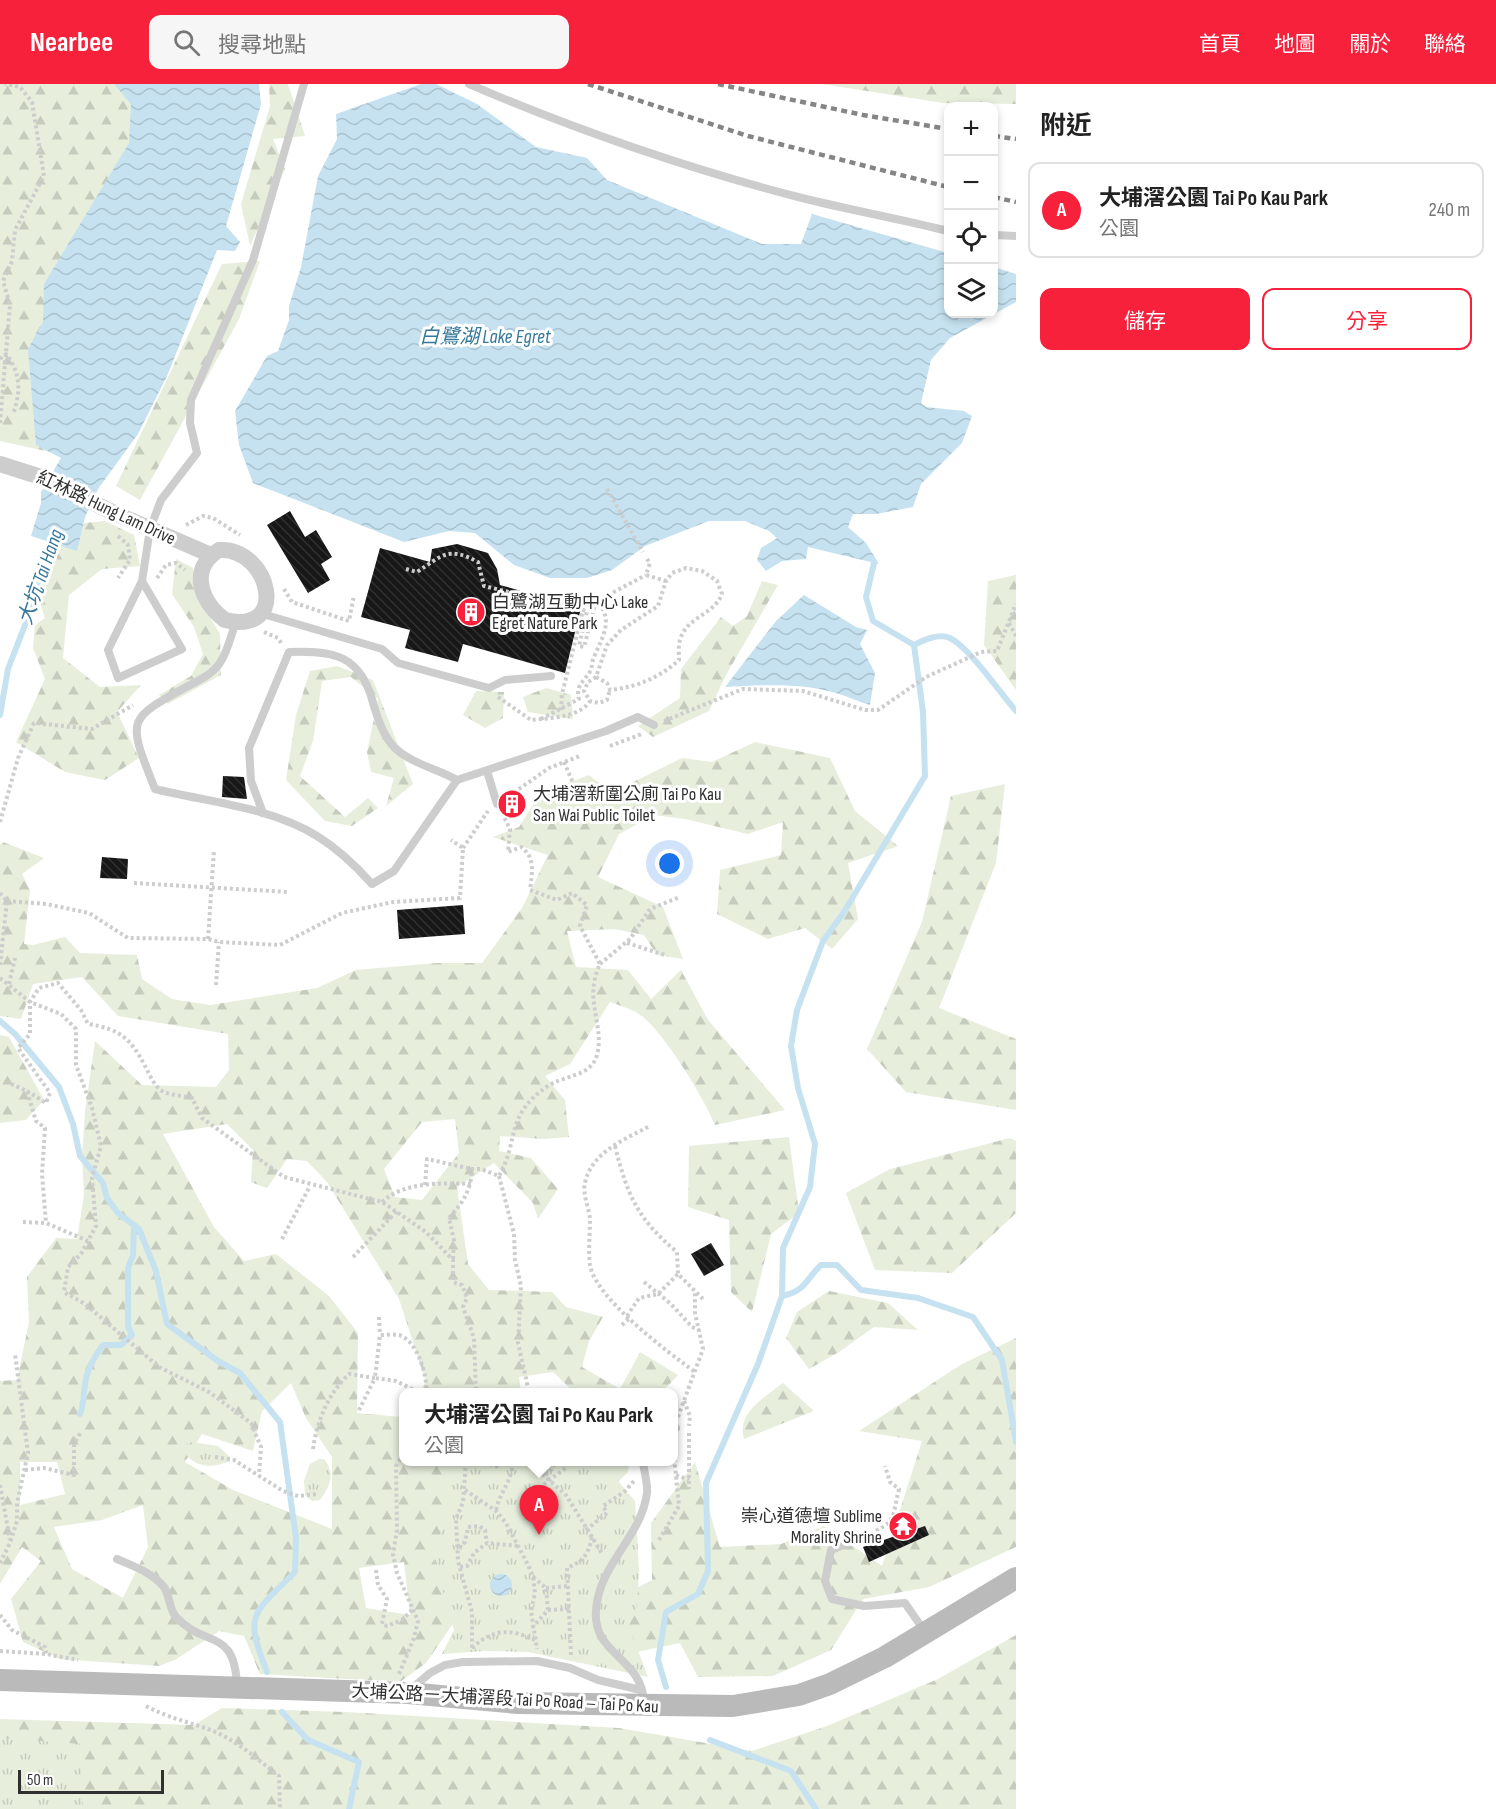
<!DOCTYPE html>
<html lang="zh-TW">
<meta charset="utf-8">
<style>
body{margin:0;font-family:"Sofia Sans Condensed","Noto Sans TC",sans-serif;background:#f6f6f6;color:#222}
.controls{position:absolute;right:18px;top:18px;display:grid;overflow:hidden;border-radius:12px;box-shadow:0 3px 9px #0003}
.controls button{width:54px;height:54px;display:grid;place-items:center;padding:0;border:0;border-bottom:2px solid #e0e0e0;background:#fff;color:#222;font:30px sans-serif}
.scale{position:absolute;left:18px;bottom:15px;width:146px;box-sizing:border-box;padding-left:6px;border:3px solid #303030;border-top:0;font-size:16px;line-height:21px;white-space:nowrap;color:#303030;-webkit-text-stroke:4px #fff;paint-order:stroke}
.you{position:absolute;left:670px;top:780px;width:21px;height:21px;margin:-15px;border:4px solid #fff;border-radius:50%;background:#1a73e8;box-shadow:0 0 0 9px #1a73e833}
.badge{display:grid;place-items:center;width:39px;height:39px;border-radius:50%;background:#f7213c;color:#fff;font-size:20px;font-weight:700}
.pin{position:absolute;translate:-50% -50px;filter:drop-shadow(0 2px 3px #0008)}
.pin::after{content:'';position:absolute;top:32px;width:21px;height:18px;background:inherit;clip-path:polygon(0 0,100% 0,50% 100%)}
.popup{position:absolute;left:399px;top:1304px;width:279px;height:78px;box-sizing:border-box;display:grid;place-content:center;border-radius:12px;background:#fff;filter:drop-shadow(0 2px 4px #0005);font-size:20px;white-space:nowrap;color:#767676}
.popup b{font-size:22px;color:#222}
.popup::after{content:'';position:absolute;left:50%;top:100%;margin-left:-12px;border:12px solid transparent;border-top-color:#fff}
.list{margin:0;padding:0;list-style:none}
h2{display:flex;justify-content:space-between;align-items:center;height:78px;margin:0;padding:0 24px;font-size:26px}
h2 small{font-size:20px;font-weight:400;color:#767676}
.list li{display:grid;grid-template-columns:39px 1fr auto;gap:18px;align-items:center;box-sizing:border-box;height:96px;margin:0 12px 12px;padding:0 12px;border:2px solid #e0e0e0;border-radius:12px}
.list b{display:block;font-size:22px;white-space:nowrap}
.list p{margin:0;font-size:20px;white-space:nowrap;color:#767676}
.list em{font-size:20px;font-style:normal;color:#767676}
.actions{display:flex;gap:12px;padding:18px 24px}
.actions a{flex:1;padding:14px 0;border:2px solid #f7213c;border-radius:12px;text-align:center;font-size:21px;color:#f7213c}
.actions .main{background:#f7213c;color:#fff}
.icon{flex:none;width:33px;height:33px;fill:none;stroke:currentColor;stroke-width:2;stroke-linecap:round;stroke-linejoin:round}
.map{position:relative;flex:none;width:1016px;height:1725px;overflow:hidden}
header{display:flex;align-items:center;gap:36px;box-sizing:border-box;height:84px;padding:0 30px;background:#f7213c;color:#fff}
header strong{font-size:28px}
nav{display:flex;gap:33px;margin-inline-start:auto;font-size:21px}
.search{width:420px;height:54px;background:#f6f6f6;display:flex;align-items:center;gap:15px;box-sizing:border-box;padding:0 21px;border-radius:12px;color:#767676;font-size:22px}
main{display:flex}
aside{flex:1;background:#fff}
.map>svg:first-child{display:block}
.forest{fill:url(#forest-firs);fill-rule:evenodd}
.park{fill:url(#park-tufts)}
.water{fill:url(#water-waves)}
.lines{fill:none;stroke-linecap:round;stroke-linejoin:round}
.stream{stroke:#c6e2f0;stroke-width:6}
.building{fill:url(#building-back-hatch)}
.path{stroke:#cdcdcd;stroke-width:4;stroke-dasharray:3 3;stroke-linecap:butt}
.service{stroke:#cdcdcd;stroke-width:8}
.minor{stroke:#cdcdcd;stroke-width:16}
.secondary{stroke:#bababa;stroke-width:22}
.rail{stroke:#858585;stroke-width:4.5;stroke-dasharray:6 4.5;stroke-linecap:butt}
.labels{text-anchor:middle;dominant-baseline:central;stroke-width:6;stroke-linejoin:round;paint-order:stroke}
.street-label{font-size:18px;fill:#303030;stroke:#fff}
.poi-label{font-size:18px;fill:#303030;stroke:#fff;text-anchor:start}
.water-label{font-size:20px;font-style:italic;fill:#35789a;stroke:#fff}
</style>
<header>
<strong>Nearbee</strong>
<div class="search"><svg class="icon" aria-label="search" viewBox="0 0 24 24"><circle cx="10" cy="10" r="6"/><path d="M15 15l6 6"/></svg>搜尋地點</div>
<nav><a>首頁</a><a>地圖</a><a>關於</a><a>聯絡</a></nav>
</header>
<main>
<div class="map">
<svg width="1016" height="1725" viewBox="0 0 1016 1725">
<defs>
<pattern id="forest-firs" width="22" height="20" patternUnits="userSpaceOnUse" patternTransform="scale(1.5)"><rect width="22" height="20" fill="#e7eedc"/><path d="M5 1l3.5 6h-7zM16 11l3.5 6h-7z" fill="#c6ccbd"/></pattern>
<pattern id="park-tufts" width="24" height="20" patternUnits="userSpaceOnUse" patternTransform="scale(1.5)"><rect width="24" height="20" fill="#e7eedc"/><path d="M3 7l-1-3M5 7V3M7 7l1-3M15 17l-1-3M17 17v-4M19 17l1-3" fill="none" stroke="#c6ccbd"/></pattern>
<pattern id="water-waves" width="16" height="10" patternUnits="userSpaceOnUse" patternTransform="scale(1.5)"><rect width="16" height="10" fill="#c6e2f0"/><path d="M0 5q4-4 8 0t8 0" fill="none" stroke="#aac2ce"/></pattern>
<pattern id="building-back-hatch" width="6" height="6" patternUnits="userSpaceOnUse" patternTransform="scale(1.5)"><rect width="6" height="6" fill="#171717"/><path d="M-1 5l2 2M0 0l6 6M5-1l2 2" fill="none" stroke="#303030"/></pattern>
</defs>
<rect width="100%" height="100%" fill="#fff"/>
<g class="forest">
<polygon points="0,0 175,0 64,371 0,357"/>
<polygon points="269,0 288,0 305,52 273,55 285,85 250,162 241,120 270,22"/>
<polygon points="822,0 1016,0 1016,20 943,19"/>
<polygon points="260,177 239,235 140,416 116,402 222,180"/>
<polygon points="105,437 134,451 140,482 102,485 69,511 63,574 100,603 141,601 117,628 139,674 105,696 65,688 16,658 45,595 33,564 35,541 45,534 34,502 50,452 85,439"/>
<polygon points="176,475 193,484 196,510 220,550 221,591 168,620 159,611 191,592 203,570 194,543 172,510"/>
<polygon points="1016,491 1016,606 984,561 988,497"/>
<polygon points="762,497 778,501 726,591 709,627 653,653 638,642 680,614 681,585 721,533 733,542 747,532"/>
<polygon points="337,582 373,596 413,700 386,722 394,694 371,688 367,668 378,615 351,593 322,597 313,657 300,692 345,733 368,714 378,724 352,742 325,737 286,696 296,631 310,587"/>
<polygon points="546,604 571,611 573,635 528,628 523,613"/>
<polygon points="476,607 504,608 503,634 485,644 463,631"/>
<path d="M755,658L830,674L855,727L898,762L848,779L858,835L832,865L805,844L768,855L717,830L720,786L781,771L783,738L748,750L685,735L654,731L619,750L598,793L663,823L683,875L657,871L644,851L615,845L567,847L576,883L628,886L651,915L681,886L708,936L785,1026L715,1041C705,1015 660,941 636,928C628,924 618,921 610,918L570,980L545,992L565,1016L569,1053L542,1055L500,1052L499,1067L531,1074L558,1105L538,1135L533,1119L494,1079L457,1103L468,1180L489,1206L552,1208L566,1223L603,1233L589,1257L582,1283L620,1305L640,1268L678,1291L662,1308H574L553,1288L519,1293L521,1308H419L426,1298L399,1215L327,1098L307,1077L287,1075L267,1104L251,1098L253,1066L227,1040L163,1050L214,1143L244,1177L276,1170L329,1212L358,1249L357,1329L402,1333L404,1331V1378H524L461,1528L426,1579L400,1598L260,1590L244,1552L219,1547L175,1576L159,1582L60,1575L23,1558L11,1515L41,1477L22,1463L0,1500V1297L17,1296L29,1238L27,1193L56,1154L77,1155L84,1111L82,1073L85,1027L95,957L142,1001L216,1003L229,986L228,950L118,932L82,893L33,900L21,935L0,932V761L3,758L44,774L22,790L30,806L24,860L33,861L65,853L80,869L137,871L142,895L172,915L210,921L317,904L356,886L437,879H482L522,824L548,771L493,753L519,743L540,710L589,691L611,709L682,674L712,678ZM455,1035L459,1069L422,1116L395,1113L384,1085L422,1038ZM291,1299L306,1334L332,1373V1445L233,1406L185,1378L202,1350L253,1367L262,1327ZM20,1378H57L65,1410L20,1421ZM143,1421L148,1463L123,1514L72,1485L54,1443L102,1436ZM404,1478L410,1531L366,1524L359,1484Z"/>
<polygon points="1005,700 996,779 939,924 1016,955 1016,1026 906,1008 867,965 922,838 951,712"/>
<polygon points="0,951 9,953 44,1016 26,1036 0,1039"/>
<polygon points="789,1053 799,1129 771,1150 752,1228 731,1208 729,1136 688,1123 689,1062"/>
<polygon points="1010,1054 1016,1057 1016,1129 952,1189 875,1186 846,1109 890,1085"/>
<polygon points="829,1207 888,1219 918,1246 874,1243 839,1268 809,1285 786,1254 797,1228"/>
<polygon points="1016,1254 1016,1463 929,1503 863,1515 831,1566 773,1592 698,1593 680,1559 636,1568 606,1520 652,1496 651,1439 695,1378 720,1463 781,1460 824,1442 882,1482 922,1357 859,1347 962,1280"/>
<path d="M783,1299L814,1327L744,1355C736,1329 765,1313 783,1299Z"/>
<polygon points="567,1378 629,1378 628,1388 600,1416"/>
<polygon points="1016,1551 1016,1725 0,1725 0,1635 194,1641 222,1624 346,1628 619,1644 752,1667 827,1642 938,1595"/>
</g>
<g class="park">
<path d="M192,1358L218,1362L230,1373V1377C210,1386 190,1383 181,1362Z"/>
<path d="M319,1375H324C336,1390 330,1402 320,1416L312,1417L305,1411L304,1397L310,1380Z"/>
<polygon points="446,1378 602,1378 635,1417 639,1486 637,1524 626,1534 648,1593 528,1568 484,1567 442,1570 454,1546 434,1476 446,1426"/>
<polygon points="0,1654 81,1660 83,1725 0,1725"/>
</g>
<g class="water">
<polygon points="114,0 259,0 261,20 226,142 240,158 235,167 217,166 168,290 138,350 98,405 85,433 77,467 31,452 41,419 41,408 61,374 36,361 28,265 43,238 44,200 129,59 131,20"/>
<polygon points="421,0 436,0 477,20 536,63 587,74 607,96 762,160 801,160 812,130 948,169 948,230 994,230 994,183 1016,190 1016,218 950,254 931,276 921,319 926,323 964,327 972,332 962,359 921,400 913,423 876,430 853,430 848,443 866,459 879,480 808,463 806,475 782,477 766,487 757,476 761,464 777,454 769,447 745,437 709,437 645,462 612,486 587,494 550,494 514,481 475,449 449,447 404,458 253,399 239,361 235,327 267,272 278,267 289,236 289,222 301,183 318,92 337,55 336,30"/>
<path d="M804,511L856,543L867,546L860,560L875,589L870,621C859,618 849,613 839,610C803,598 761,601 725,603L776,537Z"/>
<circle cx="501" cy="1501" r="11"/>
</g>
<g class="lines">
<g class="stream">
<path d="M914,561C924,556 938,549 950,554C970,564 1000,609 1016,627"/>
<polyline points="0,631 8,585 44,492 56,452"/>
<path d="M0,937L15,950L59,1003L73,1040L80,1072L103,1099L107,1114L118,1129L139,1145L156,1187L167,1240L218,1277L240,1289L280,1338L296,1454L295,1488C252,1531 244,1529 267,1588"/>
<path d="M782,1212C806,1207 805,1196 821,1181H837L861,1206L918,1214L973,1233L1002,1276L1016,1358"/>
<path d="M80,1330C84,1320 83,1312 85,1301C86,1288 95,1272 103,1261H121L132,1251L128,1242V1184L133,1171L134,1141"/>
<polyline points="666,1603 658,1576 666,1528 698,1510 708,1487 706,1399 758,1280 782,1212 783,1164 810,1103 815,1060 798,1004 791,962 797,926 823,857 844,828 925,692 923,628 914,561 873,537 866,513 874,479"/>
<polyline points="282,1628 308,1656 359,1678 349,1725"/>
<polyline points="710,1656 791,1687 816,1725"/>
</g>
</g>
<g class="building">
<polygon points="290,427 305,453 316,446 332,473 321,480 330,496 308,509 267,441"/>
<polygon points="457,460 488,469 497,485 500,501 581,524 565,589 463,560 458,578 405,564 410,546 361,533 380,464 430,478 432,465"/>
<polygon points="223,692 244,693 247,715 222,713"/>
<polygon points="102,773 128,775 127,795 100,794"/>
<polygon points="463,821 465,850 399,855 397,826"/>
<polygon points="711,1159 724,1181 704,1192 691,1170"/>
<polygon points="925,1442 929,1451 869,1478 863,1463"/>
</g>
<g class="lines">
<g class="path">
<path d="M0,275L6,270C21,289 21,308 13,330"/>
<polyline points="0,339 10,221 3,197 12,177 15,146 44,92 32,18 20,3 5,0"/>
<polyline points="607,405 643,468"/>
<polyline points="186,441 203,432 213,434 240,451"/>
<polyline points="118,452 128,461 130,476 118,494"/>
<polyline points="647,475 650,479 646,491 666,497"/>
<path d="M406,485L417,488C443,471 448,462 478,478L484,502L583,526"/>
<polyline points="157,494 166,481 176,479 185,486"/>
<polyline points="284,505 292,518 349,537 354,511"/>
<polyline points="1009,539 1016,552"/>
<polyline points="264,548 278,554 282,560"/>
<path d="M596,593L607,599L610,606C637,603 659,594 679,576C679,570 678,561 680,556C686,533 714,531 722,510L717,497L702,487L686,484L672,489L666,497L658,522L621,546L607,561L596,593L588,598L584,607L590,617L599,619L607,616L610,606"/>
<path d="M498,613L531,636C549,634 579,634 590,617"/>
<polyline points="561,626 562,610 583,526 587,527 579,562 584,563 596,517"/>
<path d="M541,635L579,615C575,601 585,597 591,586C592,582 592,577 594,573C603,552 614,536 597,517L646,491"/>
<polyline points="664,637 743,605 803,607 865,626 878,626 926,593 981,568 997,567 1016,520"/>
<polyline points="610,662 642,650"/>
<polyline points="564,678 576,706"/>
<polyline points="509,712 549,684 580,672"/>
<polyline points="0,738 18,674 34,639 92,645 133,621"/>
<polyline points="463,764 488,727"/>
<polyline points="134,799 288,808"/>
<polyline points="0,809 7,817 0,881"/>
<polyline points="7,817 46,820 89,829 128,854 208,855 219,858 280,861 342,829 393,818 460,814 463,764 451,756"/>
<polyline points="208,855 214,766"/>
<polyline points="627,859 665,871"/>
<polyline points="600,880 630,855 650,825 680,813"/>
<polyline points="0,894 30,918 61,930 76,945 76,981 92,1024 101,1062 92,1094 96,1142 81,1170 68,1183 64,1208 85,1220 159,1283 209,1308 251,1339 261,1363 259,1391"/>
<polyline points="9,900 15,874"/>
<polyline points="216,901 219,858"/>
<polyline points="11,1000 27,1007 36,1037 45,1044 42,1090 46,1139"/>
<path d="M27,1007L46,1019L50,1009L18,964L30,950V918L39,904L58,899L81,926L88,940C119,945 130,953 145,982C150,991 154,1003 164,1008C172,1011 183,1012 192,1014L202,1034L284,1093L382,1118L426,1148L453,1176V1198L462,1201L467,1214L463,1223L474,1254L476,1308"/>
<path d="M648,1043C623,1056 591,1069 585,1099C582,1109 589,1124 590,1135C590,1150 588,1167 590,1181C596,1215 668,1268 695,1288"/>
<path d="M615,1062C627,1110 637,1135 677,1168L678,1190L704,1216"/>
<polyline points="499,1092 514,1150 515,1176 521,1202 518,1259 529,1308"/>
<polyline points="425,1101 427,1075 472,1085"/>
<path d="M382,1118C405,1097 443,1099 472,1100"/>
<polyline points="23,1138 46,1139 88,1157"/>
<polyline points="282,1155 310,1102"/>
<polyline points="353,1173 397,1127"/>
<path d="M453,1175L454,1156L449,1134C463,1118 471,1107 472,1085H481L499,1092C520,1055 504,1032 548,1002C564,991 591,993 597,971C605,941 583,916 600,880L580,842L587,821L572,809L557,816L530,806C532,789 536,774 521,763L508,768L510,745L503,731"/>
<polyline points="644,1198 671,1220 692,1243 699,1246"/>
<polyline points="627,1232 639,1214 658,1210 678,1190"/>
<polyline points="379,1233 380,1251"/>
<polyline points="622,1241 630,1234"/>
<path d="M418,1308L396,1297L375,1294L380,1251C385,1251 393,1250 399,1251C417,1256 428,1292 426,1308"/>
<polyline points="684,1317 690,1332 689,1342"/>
<polyline points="678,1333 703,1265 695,1229 695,1208"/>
<polyline points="689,1349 689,1405"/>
<path d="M313,1365C317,1337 328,1310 349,1290L375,1294L358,1328"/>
<polyline points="215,1373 234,1376 283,1407 298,1412 318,1410"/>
<polyline points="466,1378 463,1418 456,1435 458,1477 472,1528 472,1565"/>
<polyline points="529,1378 566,1411 603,1471"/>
<polyline points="466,1379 483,1378 499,1383 501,1378"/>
<polyline points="25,1386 44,1384 74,1391 74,1360 81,1348"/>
<polyline points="545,1391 551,1386 555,1378"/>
<polyline points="676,1391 689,1396"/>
<polyline points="0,1401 10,1456"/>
<polyline points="539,1404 567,1383"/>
<polyline points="465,1406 496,1427 506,1439 526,1477 533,1492 535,1509 531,1527 537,1565"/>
<path d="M496,1426C500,1408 512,1397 513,1378"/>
<polyline points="586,1446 607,1429 603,1422 624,1408 634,1397"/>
<path d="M865,1452C898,1437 891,1437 899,1405L890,1398L885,1382"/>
<polyline points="659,1456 679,1422 674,1372"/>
<polyline points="458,1463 465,1458 468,1443 479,1442 485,1446 487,1459"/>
<polyline points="0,1479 10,1459 17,1437 17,1419 28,1369 15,1270"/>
<polyline points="460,1483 467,1482 474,1469 487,1459 519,1462"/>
<polyline points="376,1486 378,1501 387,1515 382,1540 387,1542 402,1536 413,1525"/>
<polyline points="546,1504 568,1502"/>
<polyline points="548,1526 569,1525"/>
<polyline points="0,1531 12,1546 45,1563 46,1570"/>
<polyline points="532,1544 548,1526 546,1504 533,1493"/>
<path d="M472,1564C493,1545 509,1544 535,1556"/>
<polyline points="0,1567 46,1570 78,1576"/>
<path d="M571,1571L567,1484C584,1477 588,1471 592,1453"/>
<polyline points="399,1590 414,1554 418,1537 397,1489 393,1470 397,1447 396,1382 404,1369"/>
<path d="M146,1622C168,1634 190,1638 213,1647C238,1657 258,1676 279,1692L280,1725"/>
</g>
<g class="service">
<path d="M469,0C573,45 692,86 802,114C850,126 900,135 948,147"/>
<polyline points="994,151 1016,152"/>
<polyline points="142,497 182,565 118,594 108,566 142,497 150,445 161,416 197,369 190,339 191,316 253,176 304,0"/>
<polyline points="263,530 382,565 398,579 489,604 505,596 551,592"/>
<path d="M236,538C231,551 228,566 221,577C215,588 203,594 192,600C125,636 127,634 155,705C208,718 270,723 317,752C338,765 356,782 372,800L394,787L457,696"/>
<polyline points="487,687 497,720"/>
<path d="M263,729L251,697L249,664L289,568C333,566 361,571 373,619C378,635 383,652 395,664C412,680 438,685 457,696L606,647L638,633L654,641"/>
<polyline points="674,1345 676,1344"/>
<path d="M643,1378C644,1387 648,1400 647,1409C641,1454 599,1480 596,1526C592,1571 643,1574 644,1619"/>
<polyline points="853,1457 831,1466 825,1497 832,1515 864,1522 905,1519 925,1548"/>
<path d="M117,1475C133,1482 153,1489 164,1503C170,1512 169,1525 176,1533C206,1565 235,1543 237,1603"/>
<polyline points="410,1606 430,1589 445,1581 463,1578 537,1577 570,1584 598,1596 641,1606"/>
</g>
<g class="minor">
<polyline points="0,380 41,393 114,429 211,471"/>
<path d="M219,466C270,463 291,552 225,536C201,518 188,485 219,466Z"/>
</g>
<polyline class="secondary" points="0,1596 408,1609 518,1619 733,1622 799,1611 830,1600 885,1573 1016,1494"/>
<g class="rail">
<polyline points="588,0 748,52 948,103"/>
<polyline points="718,0 863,31 948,45"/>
<polyline points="994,52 1016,55"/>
<polyline points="994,113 1016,118"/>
</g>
</g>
<defs>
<g id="building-disc" transform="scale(1.5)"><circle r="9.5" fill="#f7213c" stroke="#fff"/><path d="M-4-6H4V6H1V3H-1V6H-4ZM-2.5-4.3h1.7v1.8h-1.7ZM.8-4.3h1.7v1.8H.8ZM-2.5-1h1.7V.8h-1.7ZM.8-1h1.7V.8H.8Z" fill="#fff"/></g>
<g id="temple-disc" transform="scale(1.5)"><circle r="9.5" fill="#f7213c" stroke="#fff"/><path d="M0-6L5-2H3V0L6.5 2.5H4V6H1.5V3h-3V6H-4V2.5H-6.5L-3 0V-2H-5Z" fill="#fff"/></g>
</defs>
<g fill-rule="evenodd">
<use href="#building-disc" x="471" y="528"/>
<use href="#building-disc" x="512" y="720"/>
<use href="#temple-disc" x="903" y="1442"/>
</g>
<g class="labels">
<g class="street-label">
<text transform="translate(106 424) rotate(25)">紅林路 Hung Lam Drive</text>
<text transform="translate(505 1615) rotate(3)">大埔公路－大埔滘段 Tai Po Road – Tai Po Kau</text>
</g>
<g class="poi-label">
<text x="492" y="518">白鷺湖互動中心 Lake<tspan x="492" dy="21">Egret Nature Park</tspan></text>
<text x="533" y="710">大埔滘新圍公廁 Tai Po Kau<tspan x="533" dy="21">San Wai Public Toilet</tspan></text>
<text x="882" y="1432" text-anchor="end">崇心道德壇 Sublime<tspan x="882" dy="21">Morality Shrine</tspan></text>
</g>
<g class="water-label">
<text x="485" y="253">白鷺湖 Lake Egret</text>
<text transform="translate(41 493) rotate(-71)">大坑 Tai Hang</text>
</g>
</g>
</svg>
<div class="controls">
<button>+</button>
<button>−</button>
<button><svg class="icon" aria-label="locate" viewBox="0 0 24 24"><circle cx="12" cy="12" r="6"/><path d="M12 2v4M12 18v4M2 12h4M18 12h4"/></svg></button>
<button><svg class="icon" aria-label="layers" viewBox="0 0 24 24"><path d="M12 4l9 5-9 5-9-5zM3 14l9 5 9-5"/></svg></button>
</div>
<div class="scale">50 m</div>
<div class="you"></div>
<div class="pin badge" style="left:539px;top:1451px">A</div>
<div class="popup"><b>大埔滘公園 Tai Po Kau Park</b>公園</div>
</div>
<aside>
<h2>附近<small></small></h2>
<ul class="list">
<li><span class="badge">A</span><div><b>大埔滘公園 Tai Po Kau Park</b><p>公園</p></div><em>240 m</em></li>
</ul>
<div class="actions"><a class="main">儲存</a><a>分享</a></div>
</aside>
</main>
